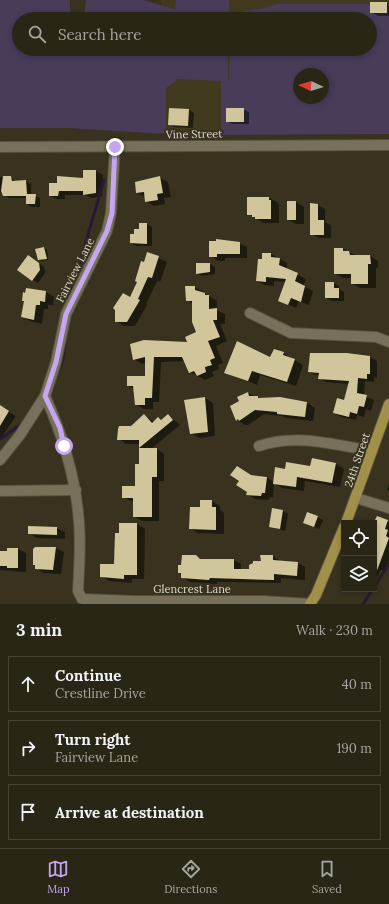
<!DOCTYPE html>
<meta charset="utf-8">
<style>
body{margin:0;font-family:Lora,serif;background:#322e1f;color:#f1f3f6}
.controls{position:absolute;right:12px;bottom:12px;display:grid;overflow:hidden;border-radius:0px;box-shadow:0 2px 6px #0003}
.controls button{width:36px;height:36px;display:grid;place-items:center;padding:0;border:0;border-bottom:1px solid #464335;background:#2a2616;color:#f1f3f6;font:20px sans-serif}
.compass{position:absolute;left:293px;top:68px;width:36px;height:36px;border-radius:50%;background:#2a2616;box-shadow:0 2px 6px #0003;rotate:274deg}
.stop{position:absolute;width:12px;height:12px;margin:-9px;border:3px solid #c5a7f1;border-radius:50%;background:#fff}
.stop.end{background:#c5a7f1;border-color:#fff;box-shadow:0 1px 4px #0008}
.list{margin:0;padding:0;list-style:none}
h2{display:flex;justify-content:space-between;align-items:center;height:52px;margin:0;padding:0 16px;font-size:17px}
h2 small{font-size:13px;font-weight:400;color:#a5a5a1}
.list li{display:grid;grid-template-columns:26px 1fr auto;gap:12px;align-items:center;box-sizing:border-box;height:56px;margin:0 8px 8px;padding:0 8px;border:1px solid #464335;border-radius:0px}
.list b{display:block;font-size:15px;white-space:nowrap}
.list p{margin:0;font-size:13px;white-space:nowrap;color:#a5a5a1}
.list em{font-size:13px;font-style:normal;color:#a5a5a1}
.icon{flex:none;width:22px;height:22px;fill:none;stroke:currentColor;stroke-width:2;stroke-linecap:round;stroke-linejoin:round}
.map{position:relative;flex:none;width:389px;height:604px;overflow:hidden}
.search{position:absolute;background:#2a2616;box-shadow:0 2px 6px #0003;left:12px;right:12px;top:12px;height:44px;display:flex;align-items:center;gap:10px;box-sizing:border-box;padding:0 14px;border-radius:22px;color:#a5a5a1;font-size:15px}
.sheet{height:244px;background:#2a2616}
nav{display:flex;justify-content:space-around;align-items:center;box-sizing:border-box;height:56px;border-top:1px solid #464335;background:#2a2616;font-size:11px;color:#a5a5a1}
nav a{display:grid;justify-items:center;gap:2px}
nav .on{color:#c5a7f1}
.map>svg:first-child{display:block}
.built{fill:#413a1e;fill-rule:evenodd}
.green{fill:#483c59;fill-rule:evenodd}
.shadow{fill:#0007}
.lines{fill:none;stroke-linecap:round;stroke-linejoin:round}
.stream{stroke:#271a37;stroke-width:3}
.building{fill:#d0c59b}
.minor-casing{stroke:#54503e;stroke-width:12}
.major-casing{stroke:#54503e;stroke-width:12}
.minor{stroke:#77715b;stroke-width:10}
.major{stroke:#a19049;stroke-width:10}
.route{stroke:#c5a7f1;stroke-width:5}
.labels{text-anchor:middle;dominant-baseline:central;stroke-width:4;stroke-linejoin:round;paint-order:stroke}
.street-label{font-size:11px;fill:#dddace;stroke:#38321e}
</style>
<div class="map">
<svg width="389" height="604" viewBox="0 0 389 604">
<rect width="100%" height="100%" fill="#38321e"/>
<path class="built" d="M161,0H389V134H166V88L178,49H370V19H176L175,9L162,5ZM299,74H323V98H299Z"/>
<g class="green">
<path d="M0,0H70V19H19V49H228V81L229,80L230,49H370V19H238L244,11L265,8L276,4H389V134L221,135V81L178,79L166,88V134L67,128H0ZM299,74H323V98H299Z"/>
<polygon points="86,0 143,0 175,9 176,0 229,0 229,19 84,19"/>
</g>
<g class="shadow">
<polygon points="387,3 389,5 389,16 378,16 371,12"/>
<polygon points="243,109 249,112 249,124 232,124 227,121"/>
<polygon points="189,110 194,113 193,128 174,127 169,124"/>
<polygon points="96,171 103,175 102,196 91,198 85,195 65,195 65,199 57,199 50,196 58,184 84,179"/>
<polygon points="0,177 10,177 16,182 26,181 31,184 31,195 40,198 40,207 31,207 27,204 27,198 9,198 4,195 0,192"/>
<polygon points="160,178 168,182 171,197 164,198 165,204 154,206 146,201 146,197 137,193"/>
<polygon points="269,198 277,202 279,205 279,223 264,223 248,214"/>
<polygon points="296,202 304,207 304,224 296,224 288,219"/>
<polygon points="318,205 325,209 325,222 331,225 331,238 319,238 311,234"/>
<polygon points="140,224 147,224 152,227 152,246 136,246 131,243 140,230"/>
<polygon points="217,240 239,243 247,247 247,258 225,258 225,261 218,261 210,256"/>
<polygon points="44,248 47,249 48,260 41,261 39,260"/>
<polygon points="343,249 357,256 370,256 378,261 378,268 376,268 376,288 360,288 352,283 352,278 343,278 334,273"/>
<polygon points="147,253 167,262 160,282 157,281 146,304 147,305 135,326 124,326 116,321 138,282"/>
<polygon points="271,254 287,263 287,269 306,279 303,286 313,291 309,305 299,301 296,308 279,300 286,282 274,281 274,286 265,285 257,281 263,261"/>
<polygon points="33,259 44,267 45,273 38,283 33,280"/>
<polygon points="210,264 215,267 215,274 202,276 197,273"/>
<polygon points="326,283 334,283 339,286 339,289 344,292 344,301 332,301 326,298"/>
<polygon points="195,287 217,301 217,310 225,314 225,324 220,324 227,341 216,346 223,363 218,365 219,369 212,372 214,376 205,380 190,372 185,361 161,362 159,402 153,402 153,409 144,409 135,404 134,389 128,386 146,377 146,363 142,364 134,359 189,343 198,333 193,304 187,300"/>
<polygon points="27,289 46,292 54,297 53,305 48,305 48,309 44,309 42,324 30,321 22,317 25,302 23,300"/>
<polygon points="283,353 303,365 296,386 260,375 257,385 226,372"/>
<polygon points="347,354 370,357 377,361 377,378 374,377 374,382 365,381 364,396 374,400 371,411 366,409 364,417 357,415 356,420 341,417 334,413 345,402 349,384 326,382 319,378 320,376 309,372"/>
<polygon points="248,393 261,399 280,398 307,403 315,408 313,421 286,418 282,416 264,414 248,425 245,425 237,420 240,401"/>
<polygon points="205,398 213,403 215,436 199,438 191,433"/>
<polygon points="0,407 16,416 1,438 0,437"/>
<polygon points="144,415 154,422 158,418 162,420 168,415 180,425 151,449 157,449 164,454 164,481 159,481 159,521 142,521 134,516 134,502 123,497 136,487 140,465 140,444 126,444 119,439"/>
<polygon points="336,464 344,469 340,487 305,481 304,491 282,488 274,483 273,497 270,497 269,500 255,499 247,494 253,477 267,478 274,482 286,470"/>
<polygon points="389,483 389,491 387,490"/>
<polygon points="201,501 212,501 220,506 220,510 224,513 224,534 198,533 190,528 201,508"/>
<polygon points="283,511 288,514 285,531 270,526"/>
<polygon points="317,517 323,520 319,529 305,523"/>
<polygon points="377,517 389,522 389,560 385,570 380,570 375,584 374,525"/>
<polygon points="137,524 145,529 144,579 132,579 132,583 109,581 101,576 115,565 120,534"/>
<polygon points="29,527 57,528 65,532 65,539 37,538 29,533"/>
<polygon points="36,548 56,548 64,552 61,574 44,573 36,568 34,565"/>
<polygon points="18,549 26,553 26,572 0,570 0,552"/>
<polygon points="196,556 203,560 234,560 241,564 241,570 250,570 262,562 262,556 273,556 281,562 298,563 305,567 305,580 281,578 281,583 217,582 217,584 190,582 182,577 182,574 179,572"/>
</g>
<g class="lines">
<g class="stream">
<polyline points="69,299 104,180"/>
<polyline points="58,371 63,359 65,344"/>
<polyline points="0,439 23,423"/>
<polyline points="363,604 389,564"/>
</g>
</g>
<g class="building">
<rect x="370" y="2" width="17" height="11"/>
<polygon points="169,108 189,109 188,126 168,125"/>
<rect x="226" y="108" width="18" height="14"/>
<polygon points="83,170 96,170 96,193 83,195 83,191 59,191 58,196 49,196 49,183 57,183 57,176 83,178"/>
<polygon points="3,176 11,176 12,181 26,180 27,194 36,194 35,204 26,204 26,196 3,196 1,191"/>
<polygon points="160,176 163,193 157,194 158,200 145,202 144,192 136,193 135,182"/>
<polygon points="247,197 269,197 269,200 271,200 271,219 255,219 255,217 252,217 252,215 247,215"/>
<rect x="287" y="201" width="9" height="19"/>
<polygon points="310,203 318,204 318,220 324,220 324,235 310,235"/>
<polygon points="139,223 147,223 147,244 130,243 130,234 134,234 134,229 139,229"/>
<polygon points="216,239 240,242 240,254 217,254 217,257 209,257 209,241 216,241"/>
<polygon points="44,247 47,259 38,260 35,249"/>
<polygon points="334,248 343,248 343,251 349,251 350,255 370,255 371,264 368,264 368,284 351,284 351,274 334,274"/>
<polygon points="147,252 159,256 152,278 148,277 138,299 140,300 127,322 115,322 115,310 113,308 123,293 130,297 137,282 135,281 141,261 144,262"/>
<polygon points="262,253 271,253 271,257 280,258 279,265 298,273 295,281 305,286 301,302 291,298 288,305 278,301 286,279 266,277 266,282 256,281 258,259 262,259"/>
<polygon points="28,255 39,263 40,270 32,281 17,270"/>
<polygon points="196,263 210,263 210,272 196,274"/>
<polygon points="325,282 334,282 334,288 339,288 339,298 325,298"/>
<polygon points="185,286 195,286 195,290 205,293 205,295 209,295 209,309 217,308 217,320 213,320 220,337 208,341 215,358 210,360 212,365 205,367 206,372 197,376 194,371 189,373 182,357 154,357 152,398 145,398 145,405 135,405 133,386 127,386 127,376 145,376 145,357 133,360 130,344 144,340 187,342 185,337 196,332 192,322 192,301 186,301"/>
<polygon points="26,288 46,291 45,302 40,301 40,305 36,305 34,320 21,317 24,301 22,301 23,292 25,293"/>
<polygon points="237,341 270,357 274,349 284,352 283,355 295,359 287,382 252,371 248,381 224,373"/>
<polygon points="310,353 347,353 370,356 370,374 367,374 367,379 358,378 357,393 367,395 364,407 359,406 357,414 350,412 349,417 333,413 337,398 344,400 349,381 318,379 319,373 308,372"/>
<polygon points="248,392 249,396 258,396 258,398 280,397 307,402 305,417 277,414 277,412 255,410 239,421 238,419 236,421 230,406 239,401 237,397"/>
<polygon points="205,397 208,432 190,434 184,400"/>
<polygon points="0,405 9,411 0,426"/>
<polygon points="144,414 152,423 158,417 165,424 161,420 168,414 173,420 139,448 157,448 157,477 152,477 152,517 133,517 133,498 122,498 122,486 135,486 135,464 139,464 139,440 117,440 118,429 119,426 131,426"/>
<polygon points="312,458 336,463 332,483 297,477 296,487 273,484 275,467 285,469 286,462 310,466"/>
<polygon points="237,466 251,475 267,477 265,493 262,493 261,496 246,495 247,492 236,485 239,481 230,475"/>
<polygon points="200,500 212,500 212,507 216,507 216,530 189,529 190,507 200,507"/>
<polygon points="272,508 283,510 280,529 269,527"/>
<polygon points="307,512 318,516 314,527 303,523"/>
<polygon points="377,516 388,520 385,529 388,530 386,536 389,538 375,576 374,522"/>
<polygon points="119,523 137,523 137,575 124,575 124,579 100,577 100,564 114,564 115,533 119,533"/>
<polygon points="28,526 57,527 57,535 28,534"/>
<polygon points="35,547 56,547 53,570 35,569 35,565 33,565 33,549"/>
<polygon points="7,548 18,548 18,568 7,568 7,566 0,566 0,551 7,551"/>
<polygon points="182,555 196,555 200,559 234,559 234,569 249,569 249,565 253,563 253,561 261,561 260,555 273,555 273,560 298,562 297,576 274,574 274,580 210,578 209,580 181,578 181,573 178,573 178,565 181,565"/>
</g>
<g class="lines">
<g class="minor-casing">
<g id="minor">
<polyline points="0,147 389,145"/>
<polyline points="250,313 291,333 376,337 389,342"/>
<path d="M45,396C63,436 76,479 79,523C81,545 79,569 78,591L82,599L133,601H263L310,604"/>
<path d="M259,446C297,433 335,445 372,451"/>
<polyline points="0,460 20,435 45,396 56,362 66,314 107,231 111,213 115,147"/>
<polyline points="0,491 76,490"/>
<polyline points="356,498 389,508"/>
</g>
</g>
<g class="major-casing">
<g id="major">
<polyline points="346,523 389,404"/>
<polyline points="310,604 316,595 344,527"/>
</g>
</g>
<use href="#minor" class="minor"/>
<use href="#major" class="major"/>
</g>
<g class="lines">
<polyline class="route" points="64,446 60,428 45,396 56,362 66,314 107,231 112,213 115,147"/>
</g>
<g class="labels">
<g class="street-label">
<text transform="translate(194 134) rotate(-1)">Vine Street</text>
<text transform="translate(75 270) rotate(-63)">Fairview Lane</text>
<text transform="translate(357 460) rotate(-71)">24th Street</text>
<text x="192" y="589">Glencrest Lane</text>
</g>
</g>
</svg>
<div class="controls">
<button><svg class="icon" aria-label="locate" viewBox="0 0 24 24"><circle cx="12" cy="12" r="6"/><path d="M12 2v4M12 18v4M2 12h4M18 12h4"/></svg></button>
<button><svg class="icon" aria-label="layers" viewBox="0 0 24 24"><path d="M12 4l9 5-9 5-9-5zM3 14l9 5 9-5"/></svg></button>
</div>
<svg class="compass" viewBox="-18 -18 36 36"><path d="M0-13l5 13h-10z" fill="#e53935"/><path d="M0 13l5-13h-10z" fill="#a5a5a1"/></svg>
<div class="stop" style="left:64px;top:446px"></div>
<div class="stop end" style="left:115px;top:147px"></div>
<div class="search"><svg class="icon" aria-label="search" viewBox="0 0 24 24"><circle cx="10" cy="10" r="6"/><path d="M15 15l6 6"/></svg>Search here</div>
</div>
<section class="sheet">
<h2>3 min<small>Walk · 230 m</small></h2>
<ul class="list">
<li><svg class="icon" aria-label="ahead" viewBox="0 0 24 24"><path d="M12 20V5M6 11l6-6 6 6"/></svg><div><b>Continue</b><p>Crestline Drive</p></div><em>40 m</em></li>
<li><svg class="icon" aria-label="right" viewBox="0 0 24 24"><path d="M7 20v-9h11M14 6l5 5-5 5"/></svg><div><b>Turn right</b><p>Fairview Lane</p></div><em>190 m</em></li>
<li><svg class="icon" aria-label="arrive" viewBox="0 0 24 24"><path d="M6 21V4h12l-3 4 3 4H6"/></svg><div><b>Arrive at destination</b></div></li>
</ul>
</section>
<nav>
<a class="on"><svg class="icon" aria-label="map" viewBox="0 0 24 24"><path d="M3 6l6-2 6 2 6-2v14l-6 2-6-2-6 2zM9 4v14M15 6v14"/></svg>Map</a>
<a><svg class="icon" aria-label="directions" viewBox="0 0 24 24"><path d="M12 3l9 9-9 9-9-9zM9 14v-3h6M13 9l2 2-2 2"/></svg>Directions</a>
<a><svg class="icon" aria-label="saved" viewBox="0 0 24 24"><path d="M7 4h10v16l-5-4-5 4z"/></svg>Saved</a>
</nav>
